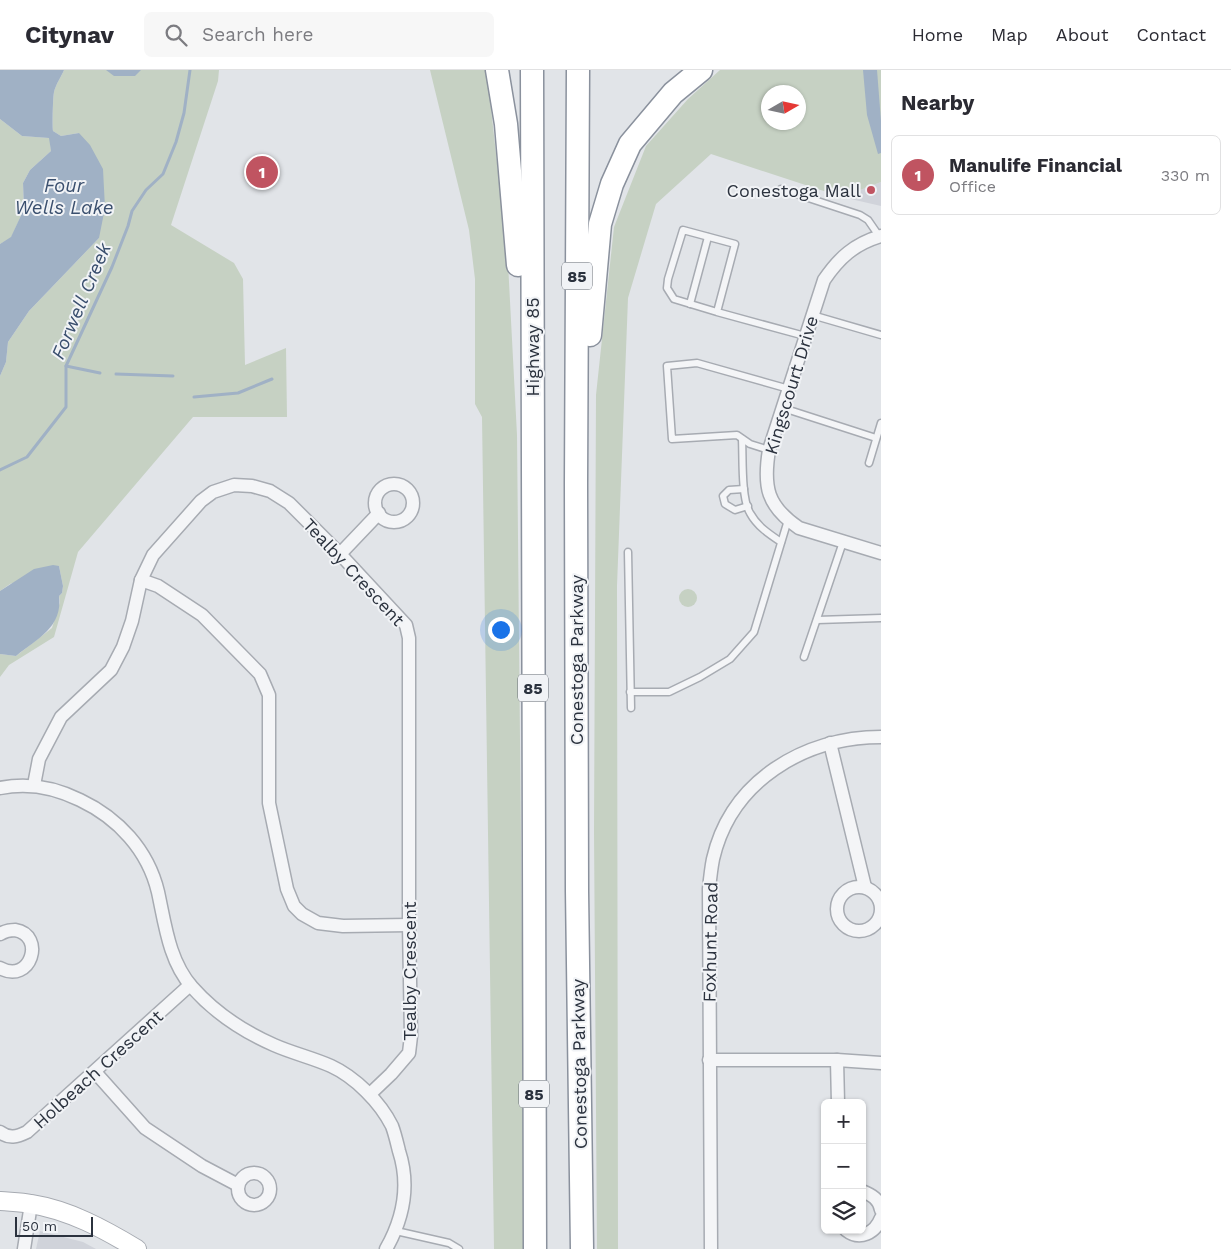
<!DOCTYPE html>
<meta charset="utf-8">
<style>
body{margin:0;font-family:"Work Sans",sans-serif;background:#f7f7f7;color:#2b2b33}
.controls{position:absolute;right:15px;bottom:15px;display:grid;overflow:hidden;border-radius:8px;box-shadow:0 1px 4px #0004}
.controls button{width:45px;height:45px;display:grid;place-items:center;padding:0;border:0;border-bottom:1px solid #e1e1e2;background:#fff;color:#2b2b33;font:25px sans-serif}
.compass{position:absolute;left:761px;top:15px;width:45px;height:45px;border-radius:50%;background:#fff;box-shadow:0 1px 4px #0004;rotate:81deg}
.scale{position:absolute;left:15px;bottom:12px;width:78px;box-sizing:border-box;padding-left:5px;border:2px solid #2b323e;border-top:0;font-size:14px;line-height:18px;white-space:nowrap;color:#2b323e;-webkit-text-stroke:4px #f1f3f6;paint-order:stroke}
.you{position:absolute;left:500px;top:559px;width:18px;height:18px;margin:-12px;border:4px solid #fff;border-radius:50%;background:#1a73e8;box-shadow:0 0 0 8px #1a73e833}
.badge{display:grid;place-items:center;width:32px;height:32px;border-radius:50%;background:#c05461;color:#fff;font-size:16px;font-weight:700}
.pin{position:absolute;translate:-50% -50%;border:2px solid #fff;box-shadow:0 1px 5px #0006}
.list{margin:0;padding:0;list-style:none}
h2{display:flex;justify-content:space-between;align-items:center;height:65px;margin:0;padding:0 20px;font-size:21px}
h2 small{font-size:16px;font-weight:400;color:#7c7c81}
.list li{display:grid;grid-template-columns:32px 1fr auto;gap:15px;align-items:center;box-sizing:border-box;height:80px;margin:0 10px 10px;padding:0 10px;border:1px solid #e1e1e2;border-radius:8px}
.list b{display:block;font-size:19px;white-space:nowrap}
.list p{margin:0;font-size:16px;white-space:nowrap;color:#7c7c81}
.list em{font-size:16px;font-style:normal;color:#7c7c81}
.icon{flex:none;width:28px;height:28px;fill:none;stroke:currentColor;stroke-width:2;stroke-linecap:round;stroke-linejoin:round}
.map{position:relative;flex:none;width:881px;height:1179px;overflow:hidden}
header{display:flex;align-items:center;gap:30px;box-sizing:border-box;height:70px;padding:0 25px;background:#fff;border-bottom:1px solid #e1e1e2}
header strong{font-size:24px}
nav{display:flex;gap:28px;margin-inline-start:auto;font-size:18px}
.search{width:350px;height:45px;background:#f7f7f7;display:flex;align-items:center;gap:12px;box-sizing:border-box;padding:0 18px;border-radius:8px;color:#7c7c81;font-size:19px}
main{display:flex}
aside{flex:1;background:#fff}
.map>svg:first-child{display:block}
.built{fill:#d0d3da}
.green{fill:#c6d1c3;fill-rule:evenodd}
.water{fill:#a0b1c5}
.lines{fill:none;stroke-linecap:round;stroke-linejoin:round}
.stream{stroke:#a0b1c5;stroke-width:3}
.lane-casing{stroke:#a7abb2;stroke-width:9}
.street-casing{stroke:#a7abb2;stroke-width:15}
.secondary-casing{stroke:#a7abb2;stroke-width:20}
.highway-casing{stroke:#8a919d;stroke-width:25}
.lane{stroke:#f4f5f7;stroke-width:6}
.street{stroke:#f4f5f7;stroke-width:12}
.secondary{stroke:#fff;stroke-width:18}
.highway{stroke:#fff;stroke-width:22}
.poi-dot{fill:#c05461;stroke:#f1f3f6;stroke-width:2}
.labels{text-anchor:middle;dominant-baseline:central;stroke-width:4;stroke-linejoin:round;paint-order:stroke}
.shield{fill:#f1f3f6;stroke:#666c75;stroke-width:1}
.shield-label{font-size:16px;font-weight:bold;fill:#2b323e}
.poi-label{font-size:18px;fill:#2b323e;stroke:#f1f3f6;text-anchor:end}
.street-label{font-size:18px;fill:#2b323e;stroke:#f1f3f6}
.water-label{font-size:19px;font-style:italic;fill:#3a4f6e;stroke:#f1f3f6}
</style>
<header>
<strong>Citynav</strong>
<div class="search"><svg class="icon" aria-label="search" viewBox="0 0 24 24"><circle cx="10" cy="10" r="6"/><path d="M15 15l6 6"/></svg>Search here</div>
<nav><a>Home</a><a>Map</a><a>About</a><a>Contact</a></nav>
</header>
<main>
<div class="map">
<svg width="881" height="1179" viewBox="0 0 881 1179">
<rect width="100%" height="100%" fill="#e1e4e8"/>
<g class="built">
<polygon points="881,112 881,136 842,127"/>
<polygon points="40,1161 83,1172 96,1179 36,1179"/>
</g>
<g class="green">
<path d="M64,0H219L218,11L171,155L234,193L243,209L245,295L286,278L287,347H193L78,482L54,567L9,595L0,607V584L16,586L52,558L60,532L59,526L62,523L63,516L59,496L10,514L0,521V306L6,292L8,272L29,241L99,168L79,63L61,66L53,61C52,56 53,27 54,22C56,14 61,7 64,0Z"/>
<polygon points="430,0 485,0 488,11 508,193 517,365 525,1179 494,1179 482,347 475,334 475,209 469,160"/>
<path d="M720,0H881V112L842,127L711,84L656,134L628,228L617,516L618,1179H597L594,762L596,325L614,157L646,76L688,29ZM768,22H798V52H768Z"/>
<polygon points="0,49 22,66 50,68 51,81 30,100 23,113 24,139 11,168 0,174"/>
<circle cx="688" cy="528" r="9"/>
</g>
<g class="water">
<path d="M0,0H64C61,7 56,14 54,22C53,26 52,56 53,61L61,66L79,63L90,75L103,99L105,138L99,168L29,241L8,272L6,292L0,306V174L11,167L24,139L23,113L30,100L51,81L49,68L22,66L0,49Z"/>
<polygon points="106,0 141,0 135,6 114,6"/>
<polygon points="863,0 877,0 881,51 881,83 878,84 867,45"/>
<path d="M53,495L59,496L63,516L62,523L59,526C63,557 37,569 16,586L0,584V521L34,499Z"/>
</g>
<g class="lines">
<g class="stream">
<polyline points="66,296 100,303"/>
<polyline points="116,304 173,306"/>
<polyline points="194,327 238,323 272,309"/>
<polyline points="0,400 27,387 66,337 66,296 112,197 128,156 132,141 146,120 163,104 176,72 184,43 190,0"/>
</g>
<g class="lane-casing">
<g id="lane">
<polyline points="781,119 860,145 868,150 879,166"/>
<polyline points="690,234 708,167"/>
<polyline points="717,242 735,174 683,160 668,209 667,218 674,229 717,242 805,266"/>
<polyline points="812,245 881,265"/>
<polyline points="783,338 876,368"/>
<path d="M742,369C743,388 741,428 750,443C757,456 769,464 781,472"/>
<polyline points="769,380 750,374 737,365 672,369 667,296 697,293 789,319"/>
<polyline points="869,393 881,353"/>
<polyline points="744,419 729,420 723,426 725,434 735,440 748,436"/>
<polyline points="628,482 631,638"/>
<polyline points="817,550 881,548"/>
<polyline points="804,587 843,472"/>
<polyline points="630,622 669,622 700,607 730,589 754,562 788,450"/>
<polyline points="396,1161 449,1173 459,1179"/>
</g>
</g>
<g class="street-casing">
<g id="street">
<path d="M881,166C854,174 839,188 824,210L769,380C763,417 767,436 799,458L881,483"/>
<circle cx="394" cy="433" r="19"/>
<polyline points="340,484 379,443"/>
<polyline points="141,510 158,516 202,545 260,604 269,625 269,733 287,819 294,836 302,844 318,853 343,856 409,855"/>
<polyline points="830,673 865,817"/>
<polyline points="34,715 39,689 61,647 111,600 123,577 132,551 141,510 153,485 201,431 213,422 234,415 252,416 270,421 289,433 340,484 406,555 409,568 409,855 411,966 409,983 391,1004 370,1024"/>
<path d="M0,718C29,712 54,717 80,730C118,748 148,780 158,822C165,854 169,891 192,917C215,943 242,961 274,975C292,983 313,988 331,996C355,1007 380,1032 392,1056C395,1064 397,1073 399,1081C410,1115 403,1149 386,1179"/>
<circle cx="859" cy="839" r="22"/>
<path d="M0,864C5,861 9,860 15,860C46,865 31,915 0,898"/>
<polyline points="709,990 837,990 881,993"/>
<polyline points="837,990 838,1033"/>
<polyline points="95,1002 145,1058 202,1096 238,1115"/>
<path d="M0,1062C9,1069 17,1067 27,1062L190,915"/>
<circle cx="254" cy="1119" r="16"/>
<path d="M862,1121C872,1125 879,1129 881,1140"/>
<path d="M846,1160C860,1171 875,1163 881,1148"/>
<polyline points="24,1179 31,1134"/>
<path d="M711,1179L709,819C710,809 711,799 713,789C731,711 804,667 881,667"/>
</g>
</g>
<g class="secondary-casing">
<path id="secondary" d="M0,1131C10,1132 21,1132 31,1134C69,1140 104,1159 137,1179"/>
</g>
<g class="highway-casing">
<g id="highway">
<polyline points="497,0 506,54 518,195"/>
<polyline points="532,0 535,1179"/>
<polyline points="578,0 576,413 577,821 582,1179"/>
<polyline points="590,265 600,154 612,114 630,74 673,23 701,0"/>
</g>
</g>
<use href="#lane" class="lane"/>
<use href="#street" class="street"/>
<use href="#secondary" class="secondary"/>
<use href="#highway" class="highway"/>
</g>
<circle class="poi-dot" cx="871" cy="120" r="5"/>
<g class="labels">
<g class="shield">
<rect x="562" y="192.5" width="30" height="27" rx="4"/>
<rect x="518" y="604.5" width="30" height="27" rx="4"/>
<rect x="519" y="1010.5" width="30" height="27" rx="4"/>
</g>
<g class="shield-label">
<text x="577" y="206">85</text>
<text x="533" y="618">85</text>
<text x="534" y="1024">85</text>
</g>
<g class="poi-label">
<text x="861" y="120">Conestoga Mall</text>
</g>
<g class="street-label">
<text transform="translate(532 277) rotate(-90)">Highway 85</text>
<text transform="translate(791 315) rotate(-73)">Kingscourt Drive</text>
<text transform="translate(354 502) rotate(47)">Tealby Crescent</text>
<text transform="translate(576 590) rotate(-90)">Conestoga Parkway</text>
<text transform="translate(710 872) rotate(-89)">Foxhunt Road</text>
<text transform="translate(409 901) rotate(-90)">Tealby Crescent</text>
<text transform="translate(579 994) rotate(-91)">Conestoga Parkway</text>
<text transform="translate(98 999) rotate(-42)">Holbeach Crescent</text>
</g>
<g class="water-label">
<text x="64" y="115">Four<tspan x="64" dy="22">Wells Lake</tspan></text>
<text transform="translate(81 231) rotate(-67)">Forwell Creek</text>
</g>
</g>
</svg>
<div class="controls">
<button>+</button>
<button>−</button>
<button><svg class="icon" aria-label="layers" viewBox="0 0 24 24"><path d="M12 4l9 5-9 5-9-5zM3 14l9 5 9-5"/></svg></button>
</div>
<svg class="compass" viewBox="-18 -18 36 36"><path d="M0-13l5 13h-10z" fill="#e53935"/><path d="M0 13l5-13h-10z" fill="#7c7c81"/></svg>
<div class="scale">50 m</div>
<div class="you"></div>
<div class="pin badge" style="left:262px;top:102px">1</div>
</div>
<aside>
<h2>Nearby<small></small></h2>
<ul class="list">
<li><span class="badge">1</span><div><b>Manulife Financial</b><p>Office</p></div><em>330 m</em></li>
</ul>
</aside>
</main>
